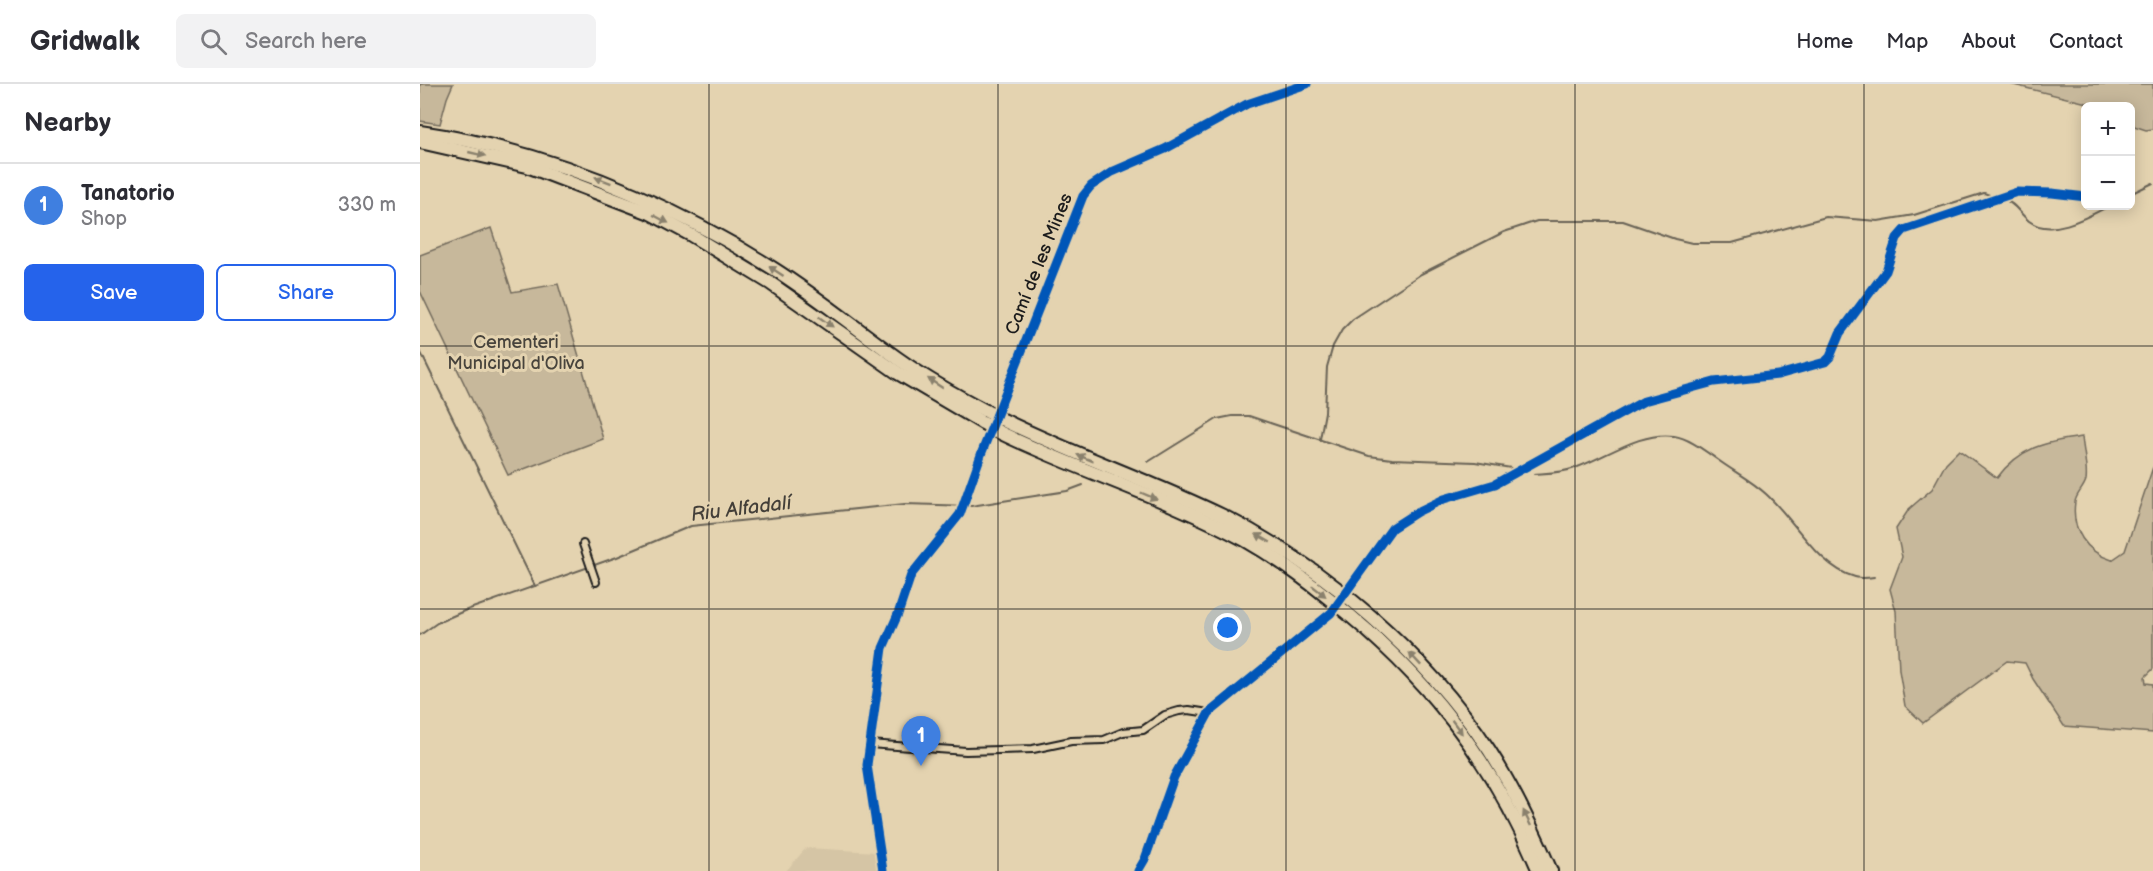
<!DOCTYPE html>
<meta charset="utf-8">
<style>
body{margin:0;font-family:"Balsamiq Sans",sans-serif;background:#f2f2f3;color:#2b2b33}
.controls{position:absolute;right:18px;top:18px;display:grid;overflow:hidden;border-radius:9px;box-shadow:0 3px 15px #0003}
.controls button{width:54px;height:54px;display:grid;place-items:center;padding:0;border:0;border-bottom:2px solid #e1e1e2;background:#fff;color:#2b2b33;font:30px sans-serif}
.you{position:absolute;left:808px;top:544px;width:21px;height:21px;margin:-15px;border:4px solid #fff;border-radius:50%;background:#1a73e8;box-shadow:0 0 0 9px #1a73e833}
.badge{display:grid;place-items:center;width:39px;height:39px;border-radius:50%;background:#2563eb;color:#fff;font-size:20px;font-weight:700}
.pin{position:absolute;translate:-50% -50px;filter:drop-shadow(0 2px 3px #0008)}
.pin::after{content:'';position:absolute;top:32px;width:21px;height:18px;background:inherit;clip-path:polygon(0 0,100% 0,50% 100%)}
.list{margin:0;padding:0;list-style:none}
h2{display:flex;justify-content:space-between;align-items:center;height:78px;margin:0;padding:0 24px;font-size:26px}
h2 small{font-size:20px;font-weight:400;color:#7c7c81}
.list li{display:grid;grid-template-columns:39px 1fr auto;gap:18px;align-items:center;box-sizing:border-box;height:84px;padding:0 24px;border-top:2px solid #e1e1e2}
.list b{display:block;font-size:22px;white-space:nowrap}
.list p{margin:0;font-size:20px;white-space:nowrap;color:#7c7c81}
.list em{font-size:20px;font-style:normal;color:#7c7c81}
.actions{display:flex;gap:12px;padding:18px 24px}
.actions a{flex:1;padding:14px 0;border:2px solid #2563eb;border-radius:9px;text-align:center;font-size:21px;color:#2563eb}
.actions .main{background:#2563eb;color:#fff}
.icon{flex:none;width:33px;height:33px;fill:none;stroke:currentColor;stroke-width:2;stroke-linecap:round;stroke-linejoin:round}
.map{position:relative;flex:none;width:1733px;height:787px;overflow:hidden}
header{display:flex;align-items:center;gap:36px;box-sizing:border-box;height:84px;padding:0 30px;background:#fff;border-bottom:2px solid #e1e1e2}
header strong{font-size:28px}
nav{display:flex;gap:33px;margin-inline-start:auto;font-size:21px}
.search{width:420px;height:54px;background:#f2f2f3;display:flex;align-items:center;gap:15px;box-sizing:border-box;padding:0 21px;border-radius:9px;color:#7c7c81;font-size:22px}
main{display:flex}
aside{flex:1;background:#fff}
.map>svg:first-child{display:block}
.built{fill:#d5c5a5}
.green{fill:#c7b89b;stroke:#726a5c;stroke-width:1.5}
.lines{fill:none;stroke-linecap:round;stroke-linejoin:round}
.stream{stroke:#696356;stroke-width:2}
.street-casing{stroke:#1c1c1c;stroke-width:10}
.highway-casing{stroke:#1c1c1c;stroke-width:16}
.street{stroke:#e4d3b0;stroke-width:6}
.highway{stroke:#e4d3b0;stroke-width:12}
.highway-bridge-casing{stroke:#1c1c1c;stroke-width:16;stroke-linecap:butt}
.highway-bridge{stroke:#e4d3b0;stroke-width:12}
.cycleway-casing{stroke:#e4d3b0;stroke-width:13}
.cycleway{stroke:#0057b8;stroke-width:9}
.oneway{fill:#8a816d}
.grid{fill:none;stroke:#1c1c1c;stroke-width:1.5;stroke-opacity:0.55}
.labels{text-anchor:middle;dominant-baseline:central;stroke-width:6;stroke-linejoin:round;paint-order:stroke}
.street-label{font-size:18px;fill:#1c1c1c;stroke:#e4d3b0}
.park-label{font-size:18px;fill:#47433c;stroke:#e4d3b0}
.water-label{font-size:20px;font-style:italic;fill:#433f39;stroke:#e4d3b0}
</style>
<header>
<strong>Gridwalk</strong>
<div class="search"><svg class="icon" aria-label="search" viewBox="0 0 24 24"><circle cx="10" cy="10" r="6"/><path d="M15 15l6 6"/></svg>Search here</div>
<nav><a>Home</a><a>Map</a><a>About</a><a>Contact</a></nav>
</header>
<main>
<aside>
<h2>Nearby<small></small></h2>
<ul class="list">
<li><span class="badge" style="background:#3f7fe0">1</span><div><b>Tanatorio</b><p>Shop</p></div><em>330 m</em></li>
</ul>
<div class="actions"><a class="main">Save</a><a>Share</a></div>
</aside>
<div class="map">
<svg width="1733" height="787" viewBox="0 0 1733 787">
<rect width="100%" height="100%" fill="#e4d3b0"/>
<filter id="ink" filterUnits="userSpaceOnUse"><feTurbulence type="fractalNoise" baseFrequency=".0167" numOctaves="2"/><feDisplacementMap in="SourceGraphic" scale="12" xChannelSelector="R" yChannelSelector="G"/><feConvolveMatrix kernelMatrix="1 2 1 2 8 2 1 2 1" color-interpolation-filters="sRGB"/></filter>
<g filter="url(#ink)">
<polygon class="built" points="386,764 457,768 459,787 366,787"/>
<g class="green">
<polygon points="0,0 33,0 27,14 20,40 0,37"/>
<polygon points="1590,0 1733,0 1733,45 1726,46 1714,42 1711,31 1710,22 1679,22"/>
<polygon points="71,144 92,208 138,200 183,355 88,391 0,207 0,171"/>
<path d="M1662,353C1663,365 1668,386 1666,396C1664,404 1656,410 1655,418C1651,446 1666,468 1692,476L1705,467L1733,383V585L1725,593L1726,599L1733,600V649L1644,642L1613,595L1605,579L1587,577L1503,639L1485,622L1479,586L1476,527L1470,505L1482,473L1476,445L1489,425L1512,405L1526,379L1539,366L1577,394C1600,363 1625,358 1662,353Z"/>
</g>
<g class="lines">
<g class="stream">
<polyline points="1710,110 1733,99"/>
<path d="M1583,115C1595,119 1599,129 1609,137C1631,154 1668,133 1689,122"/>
<polyline points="0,267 115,502"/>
<polyline points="900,355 905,328 907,283 913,262 922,246 933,235 1001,190 1084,148 1117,137 1203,137 1255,155 1272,159 1312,159 1406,133 1458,137 1494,131 1564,109 1575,113"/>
<polyline points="728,378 797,335 812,332 829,332 949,372 972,375 1055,378 1091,384"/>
<path d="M1114,390C1127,389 1142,389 1155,384C1185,374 1220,347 1254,352C1269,354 1285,367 1298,376C1313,387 1332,397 1346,410C1374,435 1398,483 1435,493C1441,495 1448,494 1454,493"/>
<polyline points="0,551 17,539 44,527 197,473 271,442 485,420 551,422 647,407 663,401"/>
</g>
<g class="street-casing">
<g id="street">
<polyline points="578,327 663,112 671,102 692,88 745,65 827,20 887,0"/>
<polyline points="163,460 176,498"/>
<polyline points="932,499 972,444 997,428 1024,415 1075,400 1224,317 1294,298 1358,291 1405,278 1410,273 1420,249 1466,187 1477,154 1484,146 1597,108 1632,109 1666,113"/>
<polyline points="449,660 546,667 613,665 651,657 684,656 703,648 723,646 745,631 759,627 769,626 789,629"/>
<polyline points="463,787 447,681 463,564 478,530 491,491 540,430 570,350"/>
<polyline points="718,787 725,775 754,693 789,629 911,529"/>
</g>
</g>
<g class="highway-casing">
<g id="highway">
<path d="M0,48C129,67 245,116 354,185C398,213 438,246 480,276C508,296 537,312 566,327"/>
<polyline points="0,58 107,82 230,129 271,151 350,199 478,289 563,339"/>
<path d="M583,336C655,371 731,397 803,432C905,483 1006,570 1069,666C1094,705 1113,745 1131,787"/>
<path d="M579,348C659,387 746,413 825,456C855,473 884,494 911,516C1007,592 1071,674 1119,787"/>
</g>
</g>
<use href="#street" class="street"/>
<use href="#highway" class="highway"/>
<g class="highway-bridge-casing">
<g id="highway-bridge">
<polyline points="566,327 583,336"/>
<polyline points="563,339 579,348"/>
</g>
</g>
<use href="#highway-bridge" class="highway-bridge"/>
<g class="cycleway-casing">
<g id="cycleway">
<polyline points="463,787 447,681 463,564 478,530 491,491 540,430 562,368 663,112 671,102 692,88 745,65 827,20 887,0"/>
<polyline points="718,787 725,775 754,693 789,629 911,529 972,444 997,428 1024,415 1075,400 1224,317 1294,298 1358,291 1405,278 1410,273 1420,249 1466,187 1477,154 1484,146 1597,108 1632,109 1666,113"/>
</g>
</g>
<use href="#cycleway" class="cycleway"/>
</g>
<defs><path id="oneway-solid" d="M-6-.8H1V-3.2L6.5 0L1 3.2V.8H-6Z" transform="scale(1.5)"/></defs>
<g class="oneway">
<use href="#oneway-solid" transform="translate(57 70) rotate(13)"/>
<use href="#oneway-solid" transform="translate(183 96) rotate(-159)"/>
<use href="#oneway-solid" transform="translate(241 135) rotate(28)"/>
<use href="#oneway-solid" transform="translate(356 187) rotate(-147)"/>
<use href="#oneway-solid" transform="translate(406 238) rotate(35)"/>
<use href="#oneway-solid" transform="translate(515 299) rotate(-147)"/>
<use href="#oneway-solid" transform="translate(665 374) rotate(-158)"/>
<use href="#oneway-solid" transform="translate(729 412) rotate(23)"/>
<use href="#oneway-solid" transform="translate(843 454) rotate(-150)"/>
<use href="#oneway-solid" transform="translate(899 507) rotate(38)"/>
<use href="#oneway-solid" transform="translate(995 575) rotate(-133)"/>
<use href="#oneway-solid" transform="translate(1037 643) rotate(53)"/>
<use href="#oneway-solid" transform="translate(1107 734) rotate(-116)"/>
</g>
</g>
<path class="grid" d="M289,0V787M578,0V787M866,0V787M1155,0V787M1444,0V787M0,262H1733M0,525H1733"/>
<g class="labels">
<g class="street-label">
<text transform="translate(619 180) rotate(-68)">Camí de les Mines</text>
</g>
<g class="park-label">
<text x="96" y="258">Cementeri<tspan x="96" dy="21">Municipal d'Oliva</tspan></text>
</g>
<g class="water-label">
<text transform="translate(321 425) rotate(-7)">Riu Alfadalí</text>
</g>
</g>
</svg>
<div class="controls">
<button>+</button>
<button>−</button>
</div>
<div class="you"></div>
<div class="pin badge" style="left:501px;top:682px;background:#3f7fe0">1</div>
</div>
</main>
